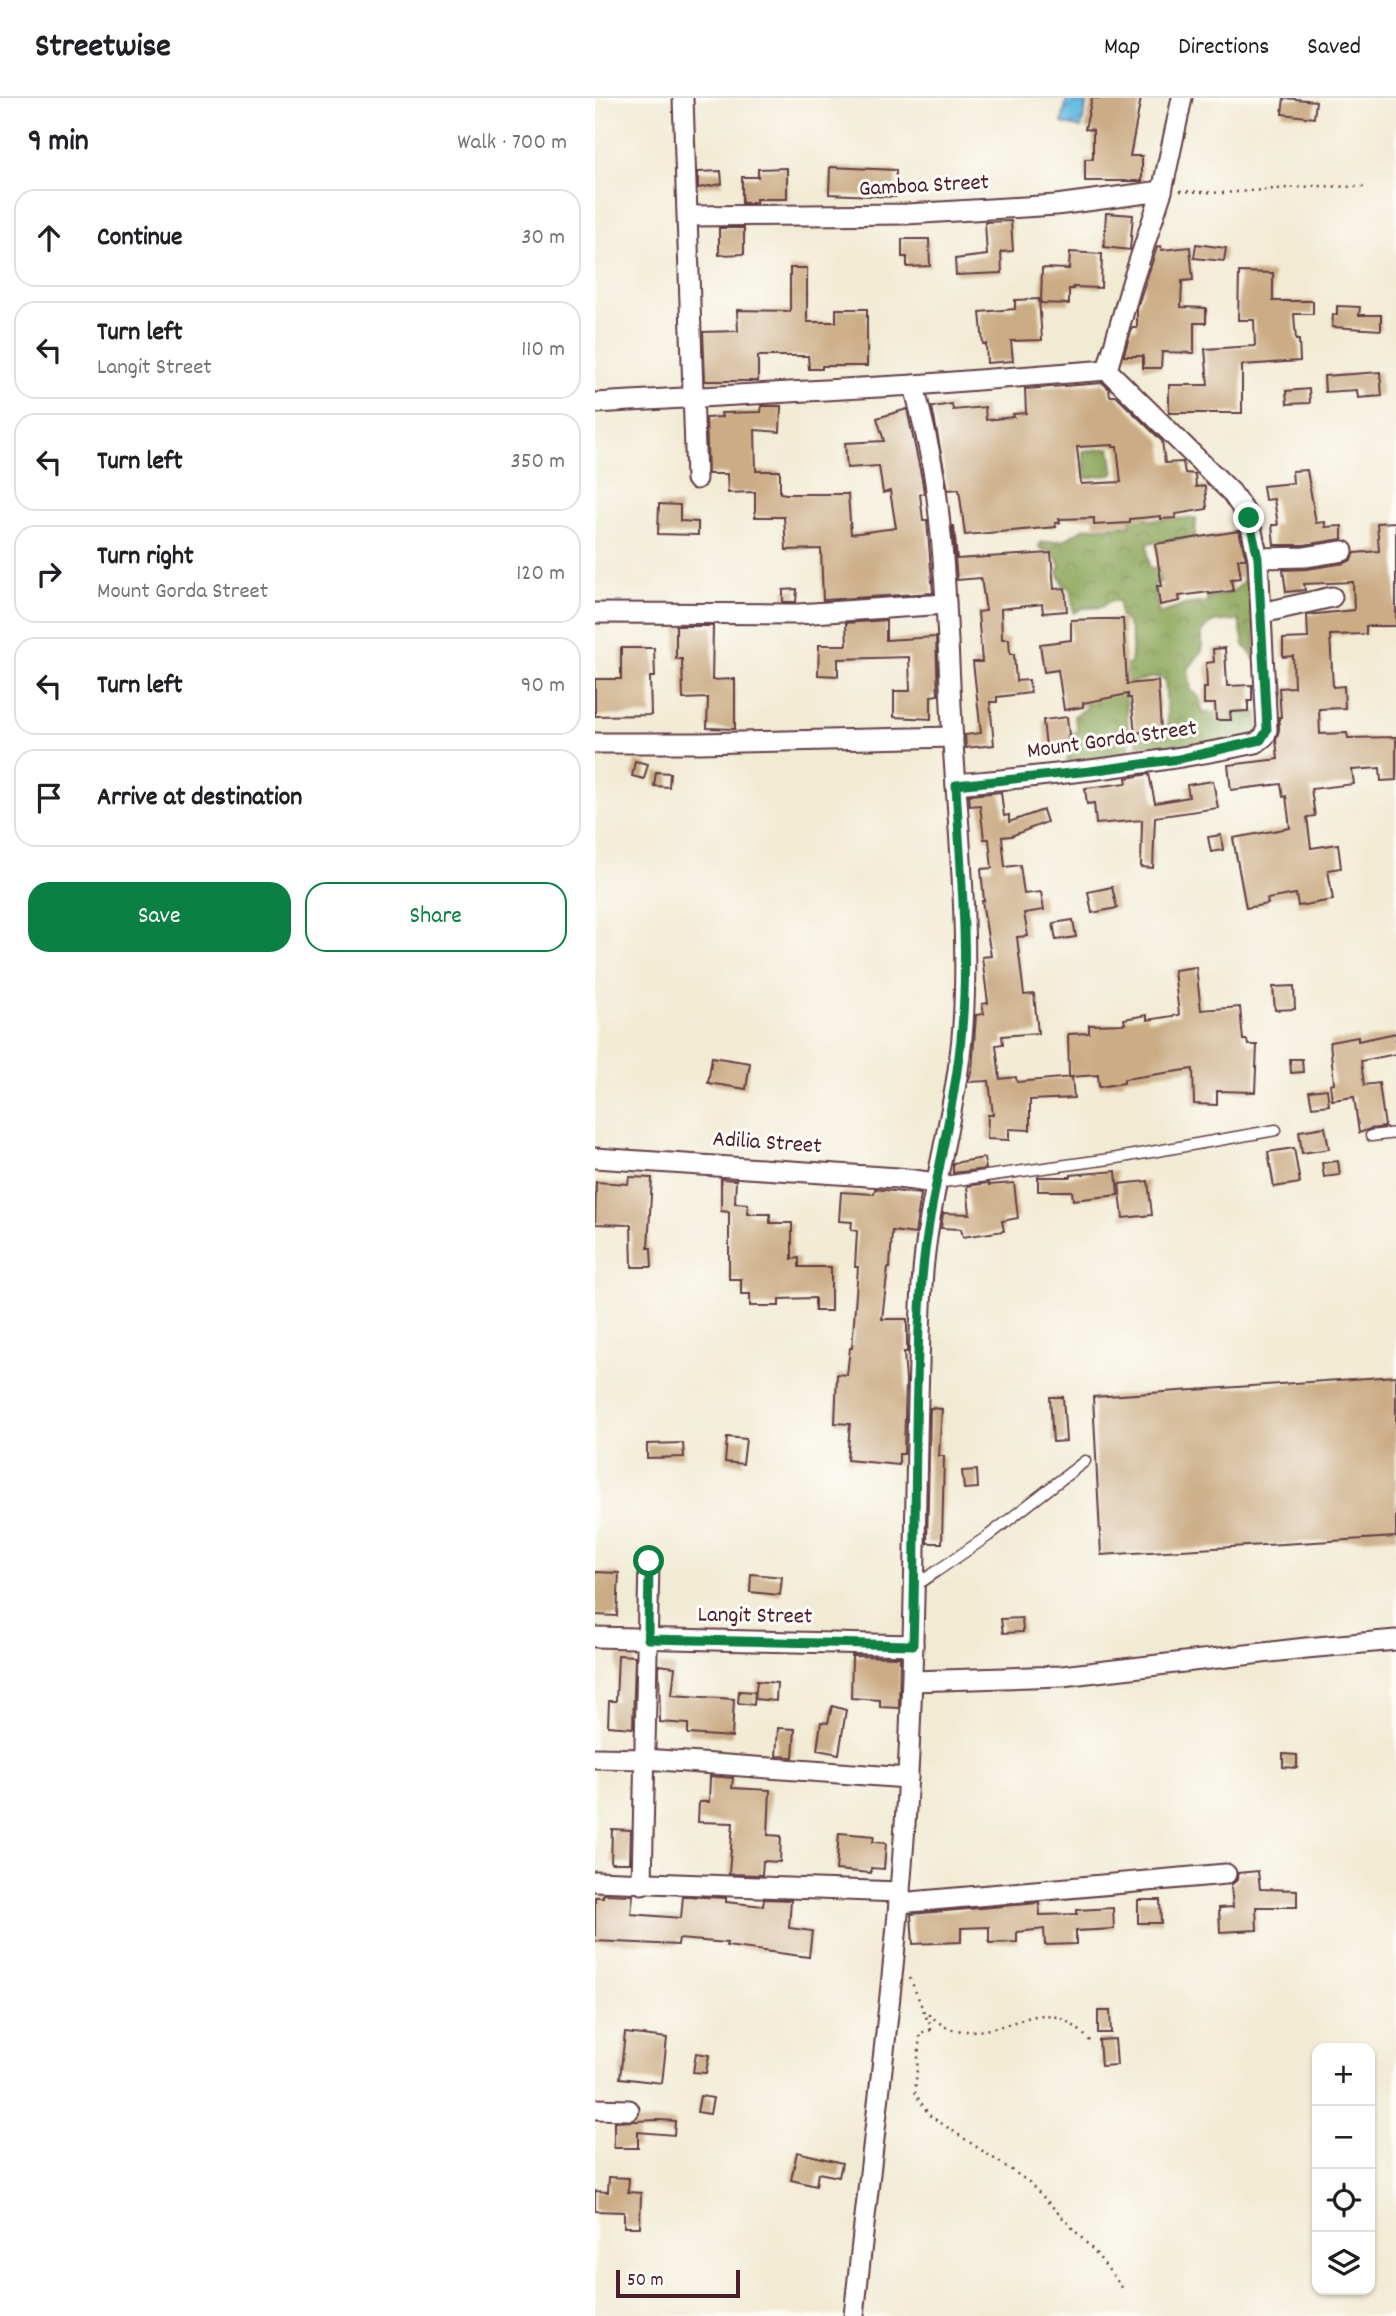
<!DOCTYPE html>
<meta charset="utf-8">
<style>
body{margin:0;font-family:Dekko,sans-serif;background:#f6f6f6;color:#202124}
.controls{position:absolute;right:21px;bottom:21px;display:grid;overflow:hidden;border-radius:14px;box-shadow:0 2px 5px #0004}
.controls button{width:63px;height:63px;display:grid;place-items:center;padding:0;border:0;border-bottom:2px solid #e0e0e0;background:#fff;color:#202124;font:35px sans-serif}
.scale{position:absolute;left:21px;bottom:18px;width:124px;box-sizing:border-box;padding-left:7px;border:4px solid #4a1f2b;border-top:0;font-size:19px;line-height:24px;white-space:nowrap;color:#4a1f2b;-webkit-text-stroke:5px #fdfcf7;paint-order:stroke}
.stop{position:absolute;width:21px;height:21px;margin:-16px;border:5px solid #0b8043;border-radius:50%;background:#fff}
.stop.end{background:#0b8043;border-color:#fff;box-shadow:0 2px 7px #0008}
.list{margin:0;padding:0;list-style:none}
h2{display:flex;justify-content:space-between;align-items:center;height:91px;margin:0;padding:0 28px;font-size:30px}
h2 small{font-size:23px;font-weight:400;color:#757577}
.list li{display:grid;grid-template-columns:46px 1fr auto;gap:21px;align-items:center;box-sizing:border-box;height:98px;margin:0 14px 14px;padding:0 14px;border:2px solid #e0e0e0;border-radius:21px}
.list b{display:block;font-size:26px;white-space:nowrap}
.list p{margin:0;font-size:23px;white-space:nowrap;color:#757577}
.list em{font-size:23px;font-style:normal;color:#757577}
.actions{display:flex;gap:14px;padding:21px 28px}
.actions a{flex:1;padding:16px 0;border:2px solid #0b8043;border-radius:21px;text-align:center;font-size:24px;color:#0b8043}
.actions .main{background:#0b8043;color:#fff}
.icon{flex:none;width:38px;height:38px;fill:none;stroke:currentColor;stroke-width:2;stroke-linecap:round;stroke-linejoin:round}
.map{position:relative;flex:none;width:801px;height:2218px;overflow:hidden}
header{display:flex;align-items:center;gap:42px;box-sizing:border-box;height:98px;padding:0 35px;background:#fff;border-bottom:2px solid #e0e0e0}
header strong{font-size:33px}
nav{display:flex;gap:38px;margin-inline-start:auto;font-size:24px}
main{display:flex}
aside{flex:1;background:#fff}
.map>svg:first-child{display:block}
.forest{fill:url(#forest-crowns);stroke:#6a6241;stroke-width:2}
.water{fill:url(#water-waves);stroke:#5a6e89;stroke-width:2}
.building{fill:#cbac84;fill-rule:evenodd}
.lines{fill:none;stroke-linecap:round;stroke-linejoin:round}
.service-casing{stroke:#633e44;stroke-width:13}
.minor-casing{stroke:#633e44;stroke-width:23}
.path{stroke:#633e44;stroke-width:2.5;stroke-dasharray:2 5;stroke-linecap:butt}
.service{stroke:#fff;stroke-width:10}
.minor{stroke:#fff;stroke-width:19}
.route{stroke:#0b8043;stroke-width:9}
.labels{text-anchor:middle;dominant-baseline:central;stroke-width:6;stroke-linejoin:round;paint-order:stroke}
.street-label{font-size:23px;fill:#4a1f2b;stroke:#fdfcf7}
</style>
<header>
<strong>Streetwise</strong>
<nav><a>Map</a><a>Directions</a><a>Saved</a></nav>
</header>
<main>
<aside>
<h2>9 min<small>Walk · 700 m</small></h2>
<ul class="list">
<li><svg class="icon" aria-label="ahead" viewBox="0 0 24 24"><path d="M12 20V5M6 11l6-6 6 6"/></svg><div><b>Continue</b></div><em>30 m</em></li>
<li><svg class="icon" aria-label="left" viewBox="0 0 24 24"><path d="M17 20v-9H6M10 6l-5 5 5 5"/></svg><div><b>Turn left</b><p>Langit Street</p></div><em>110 m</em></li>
<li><svg class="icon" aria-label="left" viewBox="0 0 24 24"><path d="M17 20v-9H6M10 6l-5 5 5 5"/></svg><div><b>Turn left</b></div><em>350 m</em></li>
<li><svg class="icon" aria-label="right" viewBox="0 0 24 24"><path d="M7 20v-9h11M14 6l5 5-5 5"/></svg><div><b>Turn right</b><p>Mount Gorda Street</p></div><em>120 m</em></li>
<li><svg class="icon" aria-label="left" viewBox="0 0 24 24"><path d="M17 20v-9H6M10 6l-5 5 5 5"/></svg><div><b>Turn left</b></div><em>90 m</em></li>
<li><svg class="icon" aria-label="arrive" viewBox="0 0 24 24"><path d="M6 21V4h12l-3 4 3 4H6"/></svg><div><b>Arrive at destination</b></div></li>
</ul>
<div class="actions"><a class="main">Save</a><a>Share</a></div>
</aside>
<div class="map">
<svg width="801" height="2218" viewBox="0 0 801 2218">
<defs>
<pattern id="forest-crowns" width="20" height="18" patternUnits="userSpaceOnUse" patternTransform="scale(1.75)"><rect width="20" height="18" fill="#8aa457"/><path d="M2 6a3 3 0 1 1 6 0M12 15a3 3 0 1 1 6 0" fill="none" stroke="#738548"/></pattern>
<pattern id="water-waves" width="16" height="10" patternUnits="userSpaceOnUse" patternTransform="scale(1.75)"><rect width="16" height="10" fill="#6bbde7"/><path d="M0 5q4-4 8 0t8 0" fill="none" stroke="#5a99bb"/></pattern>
</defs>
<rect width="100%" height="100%" fill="#fdfcf7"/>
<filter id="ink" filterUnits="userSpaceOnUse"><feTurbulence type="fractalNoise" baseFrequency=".0143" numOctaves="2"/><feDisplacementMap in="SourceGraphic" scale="14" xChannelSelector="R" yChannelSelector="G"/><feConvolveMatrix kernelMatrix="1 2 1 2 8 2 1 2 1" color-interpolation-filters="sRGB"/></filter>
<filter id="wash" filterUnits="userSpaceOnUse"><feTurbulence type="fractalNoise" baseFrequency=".00686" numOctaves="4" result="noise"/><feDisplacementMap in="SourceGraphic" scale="28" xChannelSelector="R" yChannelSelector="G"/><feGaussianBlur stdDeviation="1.57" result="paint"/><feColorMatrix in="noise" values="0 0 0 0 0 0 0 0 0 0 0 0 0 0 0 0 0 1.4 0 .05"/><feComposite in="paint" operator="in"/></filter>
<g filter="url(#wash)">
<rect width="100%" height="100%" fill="#f2ebd4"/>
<g class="forest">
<polygon points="515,350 519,376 491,380 488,353"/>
<path d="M549,410L552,422L601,420L600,439L552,445L554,470L576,468L578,481L559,486L564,516L590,507L613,504L612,498C630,498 639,497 649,482L646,467L658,462L661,562L649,547L644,522L618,524L607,533V553L593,571L596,593L604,599L608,615L662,614L665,637L586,649L542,646L543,637L573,632L570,581L559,579L530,586L534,650L532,660L472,663L476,650L475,636L483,634L479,618L491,611L487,589L519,568L536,566C538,550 539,527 525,518L524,503H514L507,509L488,510L479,515L475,490L468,487L463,474L466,467L457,454L444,450L445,445L470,442L489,430L535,427L537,411Z"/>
</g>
<polygon class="water" points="472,0 493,0 486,30 467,25"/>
<g id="blocks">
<g class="building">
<polygon points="497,0 546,0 535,58 547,58 547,83 490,83 490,61 498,61 498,32 490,31"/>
<polygon points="689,0 721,3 719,20 687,16"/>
<polygon points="235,69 301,72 300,99 234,96"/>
<polygon points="192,70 192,101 161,101 161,105 147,105 147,79 163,79 163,71"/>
<polygon points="126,73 127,86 103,90 103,74"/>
<polygon points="511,115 538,117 535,152 509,149"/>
<polygon points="416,123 418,153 406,154 407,175 361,177 360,161 392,157 390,124"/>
<polygon points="124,130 149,130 149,156 124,157"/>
<polygon points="307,141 334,141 335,168 312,169 312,159 307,159"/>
<polygon points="601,146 631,150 629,163 599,160"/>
<polygon points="566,148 567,152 595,149 598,182 587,183 586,209 611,210 611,225 599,225 599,255 567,254 566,270 548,270 548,258 529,258 529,256 537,230 542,230 542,211 562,149"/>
<polygon points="475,154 507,156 506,190 478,189 478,191 474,191 474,206 446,205 447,170 474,171"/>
<polygon points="195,170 212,170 212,224 241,224 241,211 272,211 272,268 227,268 227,271 214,271 213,258 163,258 163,283 110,283 108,234 143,233 142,212 195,213"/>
<polygon points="644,174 678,175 678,203 718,203 718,216 699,216 701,242 704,242 705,263 647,267 647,315 574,315 574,287 613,287 610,251 660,248 659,222 643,222"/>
<polygon points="444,201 447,242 416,243 418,263 392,265 391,246 388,246 385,214 420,211 420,202"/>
<polygon points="742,208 765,209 764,217 786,217 786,232 737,229 738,217 742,217"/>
<polygon points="785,274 787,298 763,300 762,292 730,294 729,278"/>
<path d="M508,285L514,291L515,298H521L567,343L570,365L588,364L590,375L600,376L601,389L610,388L612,411L581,416V420L566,421V418L535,421V425L499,427V420L464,421L465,425H460L461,429L370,437L364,391L353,392L337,309L357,306L358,312L390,309L391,322L419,319L418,316L431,315L430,291ZM518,347V349H522L526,384L486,386L482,349Z"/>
<polygon points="714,291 715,305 692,306 691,293"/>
<polygon points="167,308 186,308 185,334 160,332 161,373 185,373 185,395 191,396 253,396 256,436 301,430 295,393 288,395 284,368 252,370 250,345 289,343 282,320 312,311 327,381 329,395 325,396 328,422 332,422 338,495 228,502 226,451 191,452 189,419 160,419 160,394 133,395 132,376 113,376 111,320 127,319 126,315 166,314"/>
<polygon points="712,372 721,425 730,424 730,429 747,428 747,441 709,447 679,447 677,427 683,427 679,401 670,402 668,388 698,385 697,373"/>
<polygon points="64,406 85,407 85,423 103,424 103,437 63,436"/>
<polygon points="801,424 801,528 771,528 771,536 735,537 738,589 749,588 750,610 724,611 725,636 752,635 753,640 801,639 801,682 786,683 785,670 757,672 759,686 716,691 720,718 712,719 716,750 743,746 746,770 733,772 738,802 703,808 701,796 672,801 673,806 651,810 638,740 695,730 691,698 688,699 686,686 636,692 633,667 683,661 681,642 684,632 684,619 686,619 684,590 699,589 698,558 688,559 688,541 713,540 712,517 759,512 758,484 709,486 710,492 691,494 688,472 712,471 750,465 756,462 760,455 784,453 782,425"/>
<polygon points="357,428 359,428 362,461 456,455 459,491 470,490 472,513 448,515 447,506 406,511 407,541 414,541 415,556 419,556 421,583 434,582 436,595 402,599 402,604 395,604 399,647 371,650 370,637 386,635 378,564 387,564 383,514 391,513 386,480 362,482"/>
<polygon points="644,433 651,461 643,461 646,480 636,481 638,493 614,496 614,494 584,498 585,503 565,507 562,488 567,488 560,446"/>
<polygon points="202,491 201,504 188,504 188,492"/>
<polygon points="507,521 528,521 532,586 563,583 566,632 540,635 536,600 533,600 533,596 488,605 488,609 469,612 463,572 449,574 445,546 476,542 476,522"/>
<polygon points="291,522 291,542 341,539 343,597 336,598 336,621 299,619 299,593 315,593 314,559 243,561 243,578 223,577 224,547 252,547 251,525"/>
<polygon points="81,528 118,528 117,582 140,581 140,631 112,630 113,600 88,601 87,561 81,561"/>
<polygon points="26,550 59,550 60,579 55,579 56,617 0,618 0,581 26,581"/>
<polygon points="630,550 632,588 657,587 657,603 653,603 653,613 635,614 636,622 621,622 620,606 609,606 609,590 612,590 611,565 619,564 618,551"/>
<polygon points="472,619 475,646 451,649 448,622"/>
<polygon points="40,663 53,666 49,681 37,678"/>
<polygon points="61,674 75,675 74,689 59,688"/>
<polygon points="554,676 560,705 594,699 592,687 618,683 623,710 560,719 558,770 546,769 547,722 501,726 499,705 492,706 490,690 532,685 531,680"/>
<polygon points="406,694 409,718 414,717 414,724 448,712 452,724 416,738 407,739 410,769 425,767 429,796 446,794 449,812 429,815 433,838 422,839 429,897 439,896 443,935 407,938 408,946 401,947 405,981 421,979 422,984 477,979 479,1000 435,1002 435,1032 414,1031 414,1042 392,1041 393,1017 398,1017 394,983 373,984 377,971 381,917 389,916 387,906 393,905 387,859 396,858 387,803 389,803 386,771 397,770 394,741 389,741 385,707 375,708 374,697"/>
<polygon points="626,737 628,752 616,754 613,739"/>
<polygon points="517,789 522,810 497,815 493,794"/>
<polygon points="478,822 481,839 461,842 458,825"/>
<polygon points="601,869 606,912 645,909 648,942 652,942 653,947 662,947 660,994 622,993 622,1007 599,1006 598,971 529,981 529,985 504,989 503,977 474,979 473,936 494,935 494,927 530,926 529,921 552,917 552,922 584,917 579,872"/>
<polygon points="699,888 700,911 680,912 678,889"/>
<polygon points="801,935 801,956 766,963 769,987 784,985 790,1029 775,1031 764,1035 759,999 737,1002 735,986 739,985 735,944 763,939 763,943"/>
<polygon points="117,959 155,965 151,991 113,985"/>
<polygon points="695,961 707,961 708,974 696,975"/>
<polygon points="732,991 734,1007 717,1009 714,993"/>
<polygon points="730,1029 734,1051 707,1055 704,1033"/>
<polygon points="699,1050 705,1085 679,1089 673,1054"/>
<polygon points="389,1060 391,1071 358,1075 358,1065"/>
<polygon points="743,1063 745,1077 729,1079 727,1065"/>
<polygon points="521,1073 523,1097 478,1102 477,1093 443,1093 443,1079 476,1079 476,1077"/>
<polygon points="34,1079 57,1080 53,1150 56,1150 57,1169 37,1169 36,1127 0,1126 1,1084 33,1086"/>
<polygon points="126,1081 141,1082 140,1105 153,1106 153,1116 175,1116 175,1125 197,1125 197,1161 204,1160 204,1169 236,1169 236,1213 220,1213 220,1200 184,1201 184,1208 155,1208 155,1196 146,1196 146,1181 134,1181 134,1114 126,1113"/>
<polygon points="553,1083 557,1117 528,1120 524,1086"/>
<polygon points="393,1085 394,1087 419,1085 423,1120 407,1123 409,1133 368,1139 366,1131 346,1130 348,1115 375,1116 372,1088"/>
<polygon points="280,1091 326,1096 320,1136 297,1133 295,1170 293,1170 287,1221 312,1221 312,1254 309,1254 311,1282 309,1356 304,1356 304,1367 252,1362 255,1326 240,1325 242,1276 252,1277 255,1250 257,1250 263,1169 260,1169 262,1133 256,1132 257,1124 244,1123 246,1094 279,1096"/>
<polygon points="801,1278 801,1439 506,1457 498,1299"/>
<polygon points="455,1299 468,1299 471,1343 458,1344"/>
<polygon points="335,1310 347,1311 344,1358 349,1358 347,1445 332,1445"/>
<polygon points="132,1339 151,1341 148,1366 130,1364"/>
<polygon points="88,1345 89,1359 52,1360 52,1346"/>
<polygon points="382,1372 383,1390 369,1391 367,1373"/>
<polygon points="0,1474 24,1475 22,1518 0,1517"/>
<polygon points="156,1476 187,1479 185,1497 155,1494"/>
<polygon points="427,1520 428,1534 408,1535 406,1521"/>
<polygon points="23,1557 40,1558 38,1630 13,1628 14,1603 21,1603"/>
<polygon points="257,1558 305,1559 304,1610 285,1609 285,1602 256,1600"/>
<polygon points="64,1567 80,1569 77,1597 139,1601 137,1639 93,1636 93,1626 65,1624"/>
<polygon points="162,1583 182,1585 181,1603 160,1601"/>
<polygon points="144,1593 160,1594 159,1607 143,1605"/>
<polygon points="237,1608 251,1612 244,1656 222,1652 226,1624 233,1625"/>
<polygon points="183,1630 200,1631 198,1659 181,1658"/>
<polygon points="688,1656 702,1657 702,1670 688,1669"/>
<polygon points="115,1678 138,1680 137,1690 175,1692 173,1737 186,1738 185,1764 168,1763 167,1777 134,1776 138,1725 103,1724 104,1704 114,1704"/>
<polygon points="17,1731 36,1732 35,1765 16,1765"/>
<polygon points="244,1735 279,1738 278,1744 291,1745 289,1771 276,1770 276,1775 241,1772"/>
<polygon points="663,1773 665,1791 702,1792 702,1809 661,1809 662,1832 625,1834 624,1810 638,1809 636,1787 642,1782 643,1775"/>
<polygon points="8,1796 38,1797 36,1816 86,1820 88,1798 131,1800 131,1804 168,1808 169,1801 196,1802 194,1830 217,1833 214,1859 131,1848 132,1845 84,1841 83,1847 0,1843 0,1799 8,1799"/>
<polygon points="543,1802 565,1802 566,1825 543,1825"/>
<polygon points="444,1805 445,1817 482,1816 482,1812 518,1810 519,1831 481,1833 481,1846 450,1847 449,1831 422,1834 422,1844 394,1845 394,1829 366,1830 366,1844 318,1846 316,1816"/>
<polygon points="503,1913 515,1913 516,1935 503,1935"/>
<polygon points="30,1935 72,1940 67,1985 25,1980"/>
<polygon points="520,1941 522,1967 506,1968 504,1942"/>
<polygon points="101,1955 114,1957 111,1975 98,1974"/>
<polygon points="105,1998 118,2000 115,2016 102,2014"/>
<polygon points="63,2022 80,2023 79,2037 43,2034 43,2050 19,2050 19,2024"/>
<polygon points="202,2054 247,2065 244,2079 223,2075 221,2088 196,2082"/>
<polygon points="14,2079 34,2080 33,2094 46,2095 45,2129 29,2129 29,2114 0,2113 0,2093 13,2094"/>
</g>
</g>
</g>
<g filter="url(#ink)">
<use href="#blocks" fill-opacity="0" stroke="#633e44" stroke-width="2"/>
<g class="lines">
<g class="service-casing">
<g id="service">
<polyline points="776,1038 801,1035"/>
<polyline points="341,1085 522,1060 681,1032"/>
<polyline points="320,1488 393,1438 490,1363"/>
</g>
</g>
<g class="minor-casing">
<g id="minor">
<polyline points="88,0 101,381"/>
<polyline points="93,118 312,116 461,107 567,93"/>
<polyline points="0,305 319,287 512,272"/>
<polyline points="663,460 710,459 748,453"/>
<polyline points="0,515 203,516 351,506"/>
<polyline points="667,515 737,499"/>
<polyline points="0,645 105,645 358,639"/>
<path d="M361,686C462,677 561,666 661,645L670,638L672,632L663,460L654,420L636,394L512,272L537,185L567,93L587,0"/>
<polyline points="0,1060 303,1080 341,1085"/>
<polyline points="0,1539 318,1547"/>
<polyline points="318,1583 467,1578 711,1550 801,1542"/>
<polyline points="0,1660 50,1661 313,1680"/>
<polyline points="0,1783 305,1794"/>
<polyline points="47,1786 54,1463"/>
<polyline points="304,1805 631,1776"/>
<polyline points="0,2011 34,2012"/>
<path d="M259,2218C278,2037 304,1856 313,1675C322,1512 319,1350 327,1187C332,1100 362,1015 368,927C374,834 364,738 358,645C353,561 352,476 341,392C337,357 327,322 319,287"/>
</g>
</g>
<g class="path">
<polyline points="585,93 629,95 719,88 769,89"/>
<polyline points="315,1880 334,1926"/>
<polyline points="336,1932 325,1935 320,1995 334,2017 434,2084 500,2154 529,2192"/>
<path d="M336,1932L334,1917C340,1921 346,1927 353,1930C359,1932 368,1933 374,1933C428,1933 448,1891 496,1944"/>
</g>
<use href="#service" class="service"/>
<use href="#minor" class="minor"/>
</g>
</g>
<g class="lines" filter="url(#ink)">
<path class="route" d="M54,1463L53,1541L318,1547C322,1425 318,1303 327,1181C334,1097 360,1015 367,930C374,850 365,767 361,687L495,673L584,661L666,642L672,632L663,460L654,420"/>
</g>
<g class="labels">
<g class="street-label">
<text transform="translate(329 89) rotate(-3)">Gamboa Street</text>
<text transform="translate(517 643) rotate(-8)">Mount Gorda Street</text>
<text transform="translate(172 1046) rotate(4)">Adilia Street</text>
<text transform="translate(160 1519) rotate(1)">Langit Street</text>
</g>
</g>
</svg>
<div class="controls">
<button>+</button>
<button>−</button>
<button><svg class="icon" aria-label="locate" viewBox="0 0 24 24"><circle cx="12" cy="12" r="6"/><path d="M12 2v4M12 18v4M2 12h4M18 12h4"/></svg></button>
<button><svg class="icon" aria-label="layers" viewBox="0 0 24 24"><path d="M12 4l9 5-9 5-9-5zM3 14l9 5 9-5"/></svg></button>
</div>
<div class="scale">50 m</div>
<div class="stop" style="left:54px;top:1463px"></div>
<div class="stop end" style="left:654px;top:420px"></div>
</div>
</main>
